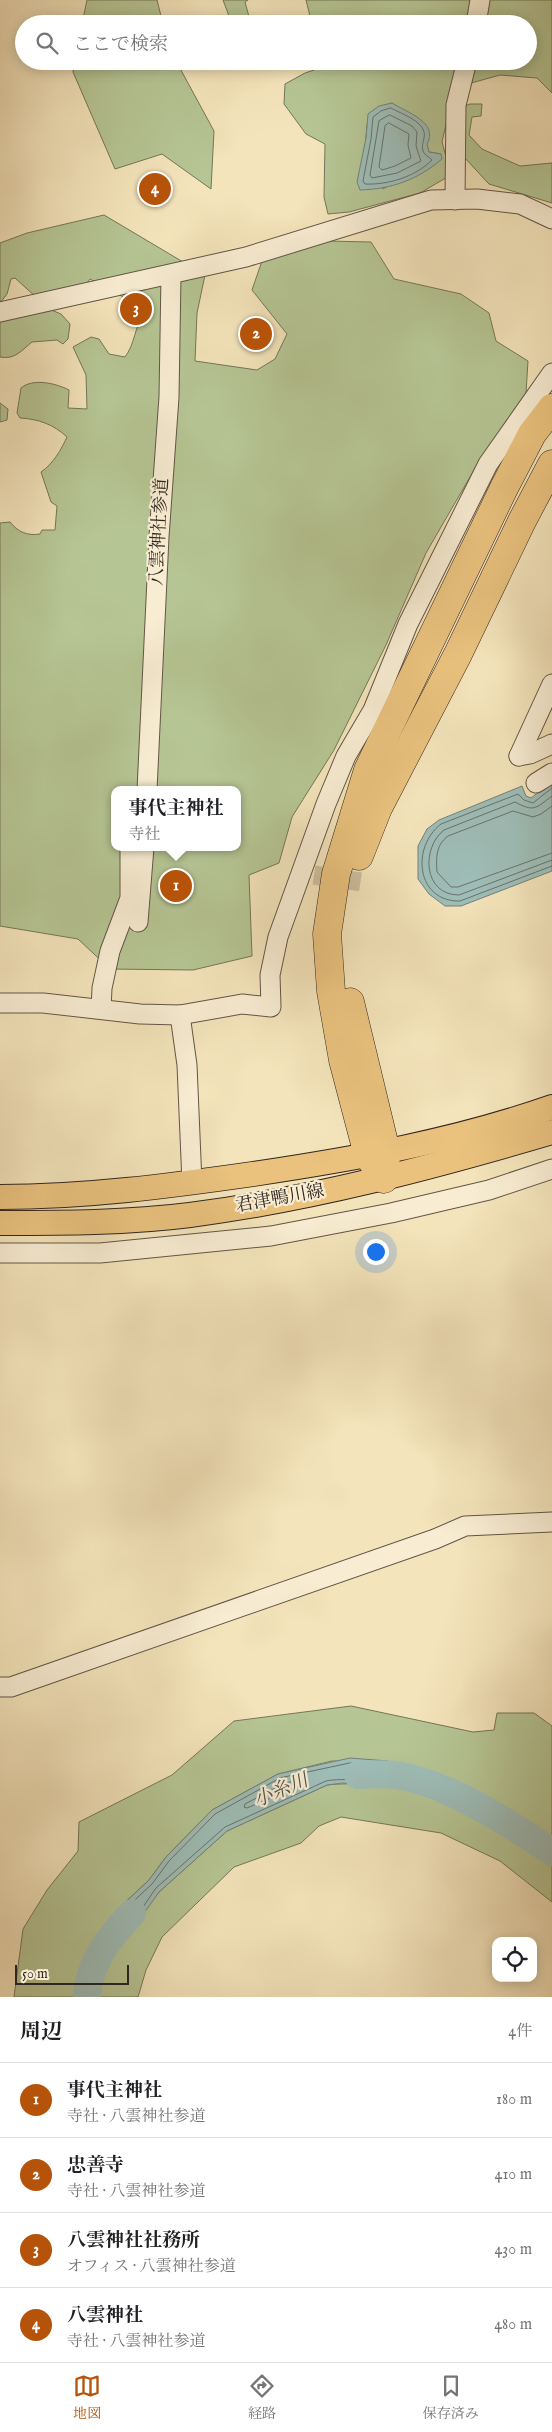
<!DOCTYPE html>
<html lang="ja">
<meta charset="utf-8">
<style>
body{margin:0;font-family:"IM FELL English","Noto Serif JP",serif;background:#f2f2f2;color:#202124}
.controls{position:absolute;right:15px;bottom:15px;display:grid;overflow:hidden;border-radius:10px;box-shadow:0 2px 12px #0003}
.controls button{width:45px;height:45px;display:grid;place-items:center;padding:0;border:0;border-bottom:1px solid #e0e0e0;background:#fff;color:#202124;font:25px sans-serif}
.scale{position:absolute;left:15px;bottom:12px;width:114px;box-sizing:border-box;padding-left:5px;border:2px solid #312620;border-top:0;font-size:14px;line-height:18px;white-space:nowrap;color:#312620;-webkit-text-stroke:4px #f8edd3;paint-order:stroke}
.you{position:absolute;left:375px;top:1251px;width:18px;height:18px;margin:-12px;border:4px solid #fff;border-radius:50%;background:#1a73e8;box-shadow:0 0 0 8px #1a73e833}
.badge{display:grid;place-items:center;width:32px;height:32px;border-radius:50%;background:#b45309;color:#fff;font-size:16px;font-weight:700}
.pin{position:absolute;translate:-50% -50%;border:2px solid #fff;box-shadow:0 1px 5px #0006}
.popup{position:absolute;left:111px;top:786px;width:130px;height:65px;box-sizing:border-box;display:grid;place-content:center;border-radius:10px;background:#fff;filter:drop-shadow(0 1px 4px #0005);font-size:16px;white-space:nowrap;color:#757577}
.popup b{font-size:19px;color:#202124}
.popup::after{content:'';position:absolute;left:50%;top:100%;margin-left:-10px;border:10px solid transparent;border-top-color:#fff}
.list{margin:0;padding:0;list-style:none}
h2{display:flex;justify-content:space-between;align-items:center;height:65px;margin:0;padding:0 20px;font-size:21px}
h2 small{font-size:16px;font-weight:400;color:#757577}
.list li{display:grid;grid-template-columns:32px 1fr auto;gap:15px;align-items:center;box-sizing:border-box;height:75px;padding:0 20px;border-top:1px solid #e0e0e0}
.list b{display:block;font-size:19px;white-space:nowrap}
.list p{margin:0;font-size:16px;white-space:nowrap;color:#757577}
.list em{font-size:16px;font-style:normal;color:#757577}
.icon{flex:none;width:28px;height:28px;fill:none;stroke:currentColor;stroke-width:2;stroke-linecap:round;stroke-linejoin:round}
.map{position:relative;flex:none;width:552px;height:1997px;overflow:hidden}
.search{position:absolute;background:#fff;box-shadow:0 2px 12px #0003;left:15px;right:15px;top:15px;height:55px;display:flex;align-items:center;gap:12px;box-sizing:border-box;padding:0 18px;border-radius:28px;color:#757577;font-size:19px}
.sheet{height:365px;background:#fff}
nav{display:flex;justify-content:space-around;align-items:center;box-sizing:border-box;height:70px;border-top:1px solid #e0e0e0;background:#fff;font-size:14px;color:#757577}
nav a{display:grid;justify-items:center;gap:2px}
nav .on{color:#b45309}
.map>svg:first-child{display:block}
.green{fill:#b6c594;stroke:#74765a;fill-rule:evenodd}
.water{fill:#9ebdb7;stroke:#72817b}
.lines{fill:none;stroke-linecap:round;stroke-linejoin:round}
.shore{stroke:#68726c;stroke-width:1}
.river{stroke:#9ebdb7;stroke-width:28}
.minor-tunnel{stroke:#cdbe9c;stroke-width:19;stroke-dasharray:19 9;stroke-linecap:butt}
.minor-casing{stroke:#625647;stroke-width:21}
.major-casing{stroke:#312620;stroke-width:26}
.highway-casing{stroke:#312620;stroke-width:29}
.minor{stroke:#f8edd3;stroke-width:19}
.major{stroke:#eac27e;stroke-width:24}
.highway{stroke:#eac27e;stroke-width:28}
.labels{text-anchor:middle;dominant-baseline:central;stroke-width:4.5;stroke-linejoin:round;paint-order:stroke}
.street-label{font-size:18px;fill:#312620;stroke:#f8edd3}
.water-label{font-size:19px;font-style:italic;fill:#52534d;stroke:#f8edd3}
</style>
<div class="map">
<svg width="552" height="1997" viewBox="0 0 552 1997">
<rect width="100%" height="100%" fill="#f4e4bb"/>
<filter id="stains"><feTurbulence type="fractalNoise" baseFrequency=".004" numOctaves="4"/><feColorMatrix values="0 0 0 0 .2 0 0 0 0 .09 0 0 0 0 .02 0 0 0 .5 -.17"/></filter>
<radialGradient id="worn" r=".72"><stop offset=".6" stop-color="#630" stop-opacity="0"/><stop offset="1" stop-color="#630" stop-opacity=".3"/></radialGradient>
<g class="green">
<polygon points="87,0 157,0 163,24 82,24"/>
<polygon points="223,0 248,0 245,2 251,24 232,24"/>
<path d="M306,0H552V93L537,78L500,75L464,85L449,111L442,142L451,175L420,193L349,212L328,214L324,197L325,144L306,134L284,104L285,84L305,73L323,67L322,61H528V24H312ZM392,103C407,112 424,135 429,152L441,154L383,189L366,138L367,125Z"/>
<polygon points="75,61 176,61 214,131 211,189 162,154 115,169 73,72"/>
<polygon points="470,104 482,104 481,116 472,117 469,135 482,149 520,166 552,163 552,203 489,184 464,157 459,108"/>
<path d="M104,215L205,275L197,313L195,361L257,370L275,359L287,334L252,290L262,261L327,241L371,242L394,279L461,294L489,313L496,341L528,361L526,393L481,458L426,553L386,645L334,750L292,817L279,863L249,875L252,956L193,970L110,969L78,939L0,926V523L10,522C18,532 27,536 40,534L42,530H55L57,506L51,502L41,472C53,464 61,450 67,437C53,424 38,419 20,418L17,413L21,388C33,378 55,383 69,390L68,408L87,409L86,375L73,347L91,337L99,339L109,354L125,357C135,344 134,328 144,314L140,302L127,299L90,279L85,286L37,298L15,278L11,279L7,294L0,303V243L27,233ZM115,790H237V847H115Z"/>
<path d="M49,309L61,314L70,324L68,339L63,344L57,340L32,342C22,350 15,360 0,357V313Z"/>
<polygon points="0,403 8,409 7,420 0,422"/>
<path d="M351,1706L473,1732L494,1730L497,1713H534L552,1726V1902L500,1861L441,1833L341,1817L319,1826L301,1843L234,1867L162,1937L146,1970L138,1997H14L23,1929L47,1890L78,1851L79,1822L172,1775L234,1721ZM332,1761H388L396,1774C372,1787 353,1782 327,1785L227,1831L159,1892L128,1931L113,1938L109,1927L118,1909L149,1880L166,1857L212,1810L278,1774Z"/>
</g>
<g class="water">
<path d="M392,103C406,112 439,122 427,144L429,152L441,154L442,159C417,180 392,189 360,190L357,182L366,138L368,114L379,106Z"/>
<polygon points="552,782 552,871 461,906 445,906 429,894 418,879 418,846 427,829 439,820 522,786 526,796 531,798"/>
<polygon points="350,1758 388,1761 396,1775 371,1784 342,1783 327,1785 227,1831 159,1892 137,1923 109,1943 104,1939 118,1909 149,1880 166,1857 212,1810 278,1774"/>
</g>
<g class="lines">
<g class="shore">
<path d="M391,108C401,114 428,122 424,138C423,144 421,147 424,153C427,157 430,157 432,160C415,177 388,185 365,184L363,181L371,139L373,117L381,111Z"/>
<polygon points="390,115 412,126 417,132 416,146 421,161 397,173 372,178 370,175 379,121"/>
<polygon points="389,123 409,134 408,145 411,158 395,166 382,170 379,167 385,126"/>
<path d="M552,788L533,803L524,800L518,794L441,824C411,847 416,902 460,901L552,866"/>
<path d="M552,796C535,809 534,812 515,802L444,830C421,848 423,895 459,895L552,860"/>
<path d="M552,806L541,814L533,817L513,811L448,836C436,845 436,857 437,872L451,887H458L552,853"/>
<path d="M350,1763L384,1766L387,1772C371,1784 345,1777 326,1781L225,1827L156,1888L134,1920L125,1927L116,1929L123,1911L152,1884L169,1861L215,1814L280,1778Z"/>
<polygon points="299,1780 302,1782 301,1785 247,1808 244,1807 245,1804 283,1784"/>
</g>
<g class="river">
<path d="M358,1775C370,1775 384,1773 396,1775C446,1782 511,1824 552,1852"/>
<path d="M87,1997C88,1963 110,1937 132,1913"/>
</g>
<polyline class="minor-tunnel" points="314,875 368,883"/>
<g class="minor-casing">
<g id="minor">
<polyline points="476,24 480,0"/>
<polyline points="455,200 456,105 467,61"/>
<polyline points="0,312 246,257 431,200 477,199 520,204 552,219"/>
<polyline points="519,756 552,684"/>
<polyline points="519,756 530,754 552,744"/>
<polyline points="536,783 552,773"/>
<polyline points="147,790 159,537 169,397 171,275"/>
<polyline points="138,922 144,847"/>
<polyline points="0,1003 43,1003 140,1014 180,1015 242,1004 271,1007 270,975 278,937 326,804 346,756 373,710 408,624 488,464 552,373"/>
<polyline points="101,1009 102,988 110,951 130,898 130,847"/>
<polyline points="180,1015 187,1065 192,1183"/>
<polyline points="0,1253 100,1253 271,1236 391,1213 489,1190 552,1169"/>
<polyline points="0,1687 11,1687 435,1539 465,1526 552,1522"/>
</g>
</g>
<g class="major-casing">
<g id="major">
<path d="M0,1197C85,1197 169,1186 253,1174C354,1159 455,1141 552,1107"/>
<path d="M0,1223C63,1223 127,1223 190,1215C313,1199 433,1167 552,1132"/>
</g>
</g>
<g class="highway-casing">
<g id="highway">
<polyline points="359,856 378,808 458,654 522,521 552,464"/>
<polyline points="350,1002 386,1151 385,1168"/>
<polyline points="384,1179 368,1155 343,1060 331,991 327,934 336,874 368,770 504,488 532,434 552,408"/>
</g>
</g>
<use href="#minor" class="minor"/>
<use href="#major" class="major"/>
<use href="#highway" class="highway"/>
</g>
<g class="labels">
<g class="street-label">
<text transform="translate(160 532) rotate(-87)">八雲神社参道</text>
<text transform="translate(280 1199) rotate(-10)">君津鴨川線</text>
</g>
<g class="water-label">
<text transform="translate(281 1791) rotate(-23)">小糸川</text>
</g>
</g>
<rect width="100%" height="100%" filter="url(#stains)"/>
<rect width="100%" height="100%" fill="url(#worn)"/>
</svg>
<div class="controls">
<button><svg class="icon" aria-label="locate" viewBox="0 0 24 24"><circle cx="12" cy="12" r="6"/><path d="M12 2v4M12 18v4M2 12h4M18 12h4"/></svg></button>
</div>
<div class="scale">50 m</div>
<div class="you"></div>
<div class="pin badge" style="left:176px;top:886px">1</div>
<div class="popup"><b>事代主神社</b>寺社</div>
<div class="pin badge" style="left:256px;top:334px">2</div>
<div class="pin badge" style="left:136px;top:309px">3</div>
<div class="pin badge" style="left:155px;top:189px">4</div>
<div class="search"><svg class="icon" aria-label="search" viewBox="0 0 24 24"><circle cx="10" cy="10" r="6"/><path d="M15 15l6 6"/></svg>ここで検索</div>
</div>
<section class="sheet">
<h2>周辺<small>4件</small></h2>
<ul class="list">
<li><span class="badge">1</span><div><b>事代主神社</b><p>寺社 · 八雲神社参道</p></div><em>180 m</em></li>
<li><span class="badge">2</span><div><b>忠善寺</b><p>寺社 · 八雲神社参道</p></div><em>410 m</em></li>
<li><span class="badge">3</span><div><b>八雲神社社務所</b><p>オフィス · 八雲神社参道</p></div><em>430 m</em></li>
<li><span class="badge">4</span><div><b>八雲神社</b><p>寺社 · 八雲神社参道</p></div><em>480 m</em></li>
</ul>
</section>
<nav>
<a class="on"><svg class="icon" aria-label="map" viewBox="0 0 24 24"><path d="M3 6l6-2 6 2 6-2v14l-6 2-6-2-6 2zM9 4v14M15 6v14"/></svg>地図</a>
<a><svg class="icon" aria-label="directions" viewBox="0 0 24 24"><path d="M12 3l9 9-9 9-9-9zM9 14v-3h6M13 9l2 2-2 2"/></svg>経路</a>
<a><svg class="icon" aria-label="saved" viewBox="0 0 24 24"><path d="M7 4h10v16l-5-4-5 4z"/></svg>保存済み</a>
</nav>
